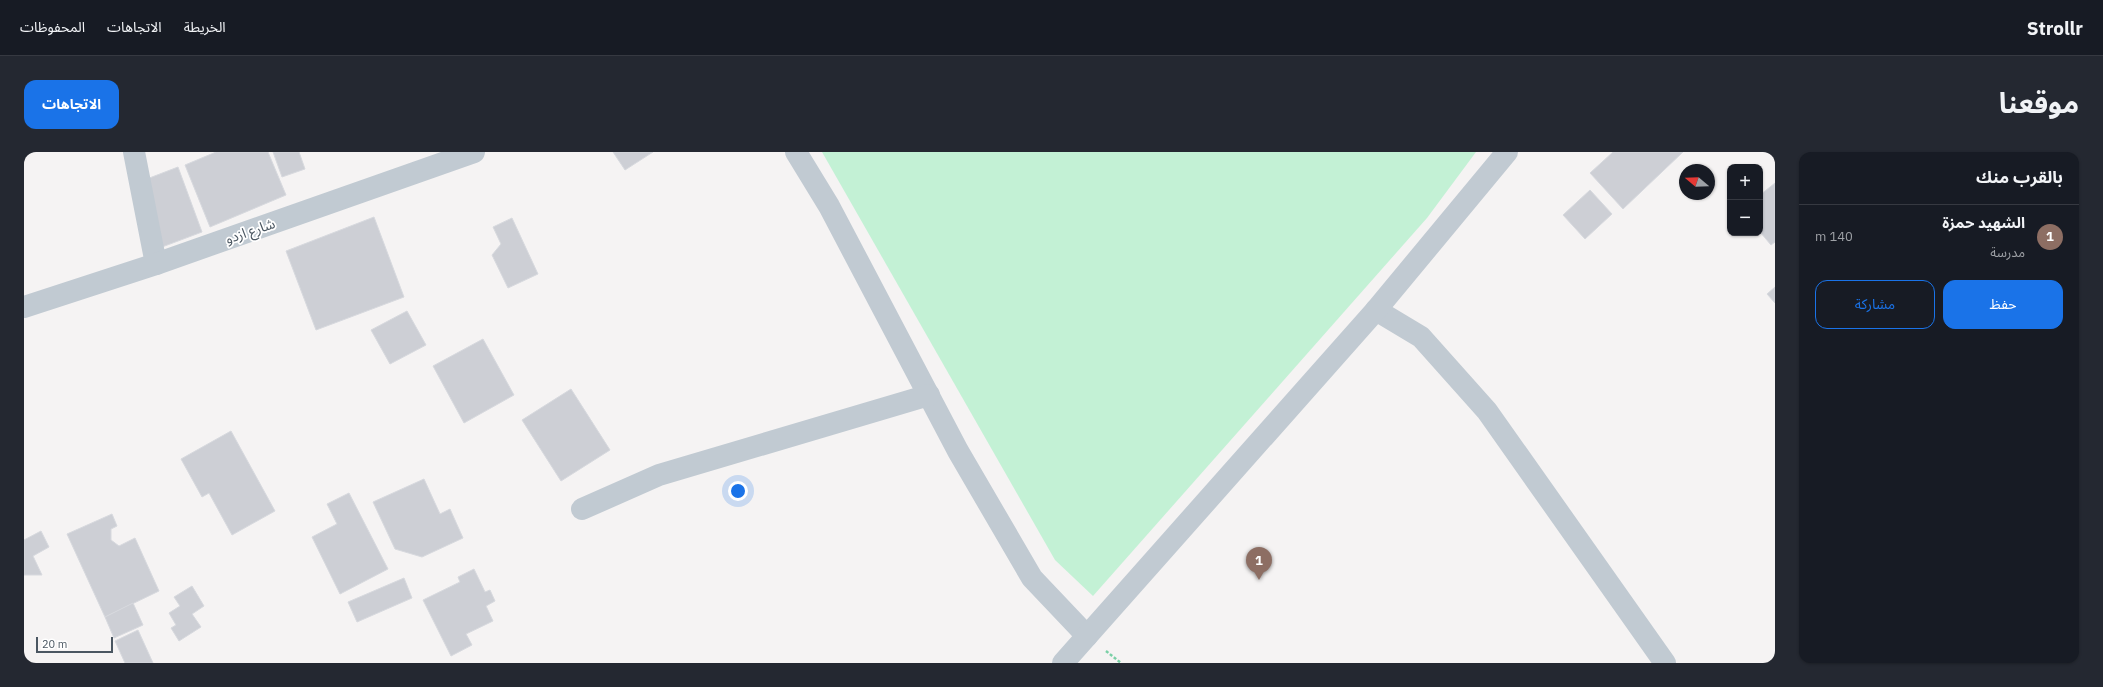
<!DOCTYPE html>
<html lang="ar">
<meta charset="utf-8">
<style>
body{margin:0;font-family:"IBM Plex Sans","Noto Sans Arabic",sans-serif;background:#242831;color:#f1f3f6;direction:rtl}
.controls{position:absolute;right:12px;top:12px;display:grid;overflow:hidden;border-radius:8px;box-shadow:0 1px 3px #0004}
.controls button{width:36px;height:36px;display:grid;place-items:center;padding:0;border:0;border-bottom:1px solid #363941;background:#171b24;color:#f1f3f6;font:20px sans-serif}
.compass{position:absolute;left:1655px;top:12px;width:36px;height:36px;border-radius:50%;background:#171b24;box-shadow:0 1px 3px #0004;rotate:289deg}
.scale{position:absolute;left:12px;bottom:10px;width:77px;box-sizing:border-box;padding-left:4px;border:2px solid #4a5661;border-top:0;font-size:11px;line-height:14px;white-space:nowrap;color:#4a5661;-webkit-text-stroke:3px #fff;paint-order:stroke}
.you{position:absolute;left:714px;top:339px;width:14px;height:14px;margin:-10px;border:3px solid #fff;border-radius:50%;background:#1a73e8;box-shadow:0 0 0 6px #1a73e833}
.badge{display:grid;place-items:center;width:26px;height:26px;border-radius:50%;background:#1a73e8;color:#fff;font-size:13px;font-weight:700}
.pin{position:absolute;translate:-50% -33px;filter:drop-shadow(0 1px 2px #0008)}
.pin::after{content:'';position:absolute;top:21px;width:14px;height:12px;background:inherit;clip-path:polygon(0 0,100% 0,50% 100%)}
.list{margin:0;padding:0;list-style:none}
h2{display:flex;justify-content:space-between;align-items:center;height:52px;margin:0;padding:0 16px;font-size:17px}
h2 small{font-size:13px;font-weight:400;color:#9ea1a6}
.list li{display:grid;grid-template-columns:26px 1fr auto;gap:12px;align-items:center;box-sizing:border-box;height:64px;padding:0 16px;border-top:1px solid #363941}
.list b{display:block;font-size:15px;white-space:nowrap}
.list p{margin:0;font-size:13px;white-space:nowrap;color:#9ea1a6}
.list em{font-size:13px;font-style:normal;color:#9ea1a6}
.actions{display:flex;gap:8px;padding:12px 16px}
.actions a{flex:1;padding:9px 0;border:1px solid #1a73e8;border-radius:12px;text-align:center;font-size:14px;color:#1a73e8}
.actions .main{background:#1a73e8;color:#fff}
.map{position:relative;flex:none;width:1751px;height:511px;overflow:hidden;direction:ltr;border-radius:12px}
header{display:flex;align-items:center;gap:24px;box-sizing:border-box;height:56px;padding:0 20px;background:#171b24;border-bottom:1px solid #363941}
header strong{font-size:19px}
nav{display:flex;gap:22px;margin-inline-start:auto;font-size:14px}
.intro{display:flex;align-items:center;justify-content:space-between;box-sizing:border-box;height:96px;padding:0 24px}
h1{margin:0;font-size:28px}
.button{padding:10px 18px;border-radius:12px;background:#1a73e8;color:#fff;font-size:14px;font-weight:700}
main{display:flex;gap:24px;padding:0 24px}
aside{flex:1;background:#171b24;border-radius:12px;box-shadow:0 1px 3px #0004}
.map>svg:first-child{display:block}
.green{fill:#c3f1d5}
.building{fill:#cdcfd5;stroke:#d7d9de}
.lines{fill:none;stroke-linecap:round;stroke-linejoin:round}
.path{stroke:#7ad0a6;stroke-width:2.5;stroke-dasharray:3 2;stroke-linecap:butt}
.minor{stroke:#c1cad2;stroke-width:22}
.labels{text-anchor:middle;dominant-baseline:central;stroke-width:3.5;stroke-linejoin:round;paint-order:stroke}
.street-label{font-size:14px;fill:#4a5661;stroke:#fff}
</style>
<header>
<strong>Strollr</strong>
<nav><a>الخريطة</a><a>الاتجاهات</a><a>المحفوظات</a></nav>
</header>
<div class="intro"><h1>موقعنا</h1><a class="button">الاتجاهات</a></div>
<main>
<aside>
<h2>بالقرب منك<small></small></h2>
<ul class="list">
<li><span class="badge" style="background:#8d6e63">1</span><div><b>الشهيد حمزة</b><p>مدرسة</p></div><em>140 m</em></li>
</ul>
<div class="actions"><a class="main">حفظ</a><a>مشاركة</a></div>
</aside>
<div class="map">
<svg width="1751" height="511" viewBox="0 0 1751 511">
<rect width="100%" height="100%" fill="#f5f3f3"/>
<polygon class="green" points="798,0 1452,0 1403,66 1069,444 1031,408"/>
<g class="building">
<polygon points="192,0 244,0 262,43 186,75 161,13"/>
<polygon points="249,0 275,0 281,17 258,25"/>
<polygon points="589,0 629,0 601,18"/>
<polygon points="1589,0 1659,0 1599,57 1566,21"/>
<polygon points="154,15 178,80 138,95 115,30"/>
<polygon points="1751,31 1751,90 1747,93 1736,80 1736,43"/>
<polygon points="1566,38 1588,62 1561,87 1539,63"/>
<polygon points="350,65 380,145 292,178 262,99"/>
<polygon points="488,66 514,122 484,136 468,103 477,92 469,75"/>
<polygon points="1751,135 1751,151 1743,142"/>
<polygon points="383,159 402,193 366,212 347,178"/>
<polygon points="459,187 490,243 440,271 409,214"/>
<polygon points="547,237 586,298 537,329 498,268"/>
<polygon points="207,279 251,359 208,383 185,341 178,345 157,307"/>
<polygon points="400,327 416,362 426,357 439,386 398,405 371,397 349,350"/>
<polygon points="325,341 364,417 316,442 288,385 313,372 303,352"/>
<polygon points="88,362 93,374 87,377 87,388 95,394 111,386 135,439 81,465 43,382"/>
<polygon points="17,379 25,395 9,404 18,423 0,423 0,388"/>
<polygon points="450,417 461,440 466,438 471,449 462,454 469,469 442,482 448,493 427,504 399,448 436,430 434,425"/>
<polygon points="380,426 388,446 333,470 324,450"/>
<polygon points="168,434 180,454 168,462 177,475 155,489 147,476 152,473 145,461 156,454 150,445"/>
<polygon points="109,451 119,473 90,486 81,465"/>
<polygon points="114,478 129,511 101,511 91,489"/>
</g>
<g class="lines">
<polyline class="path" points="1082,499 1097,511"/>
<g class="minor">
<polyline points="110,0 132,112"/>
<polyline points="772,0 805,54 934,299 1008,426 1063,484"/>
<polyline points="0,155 132,112 450,0"/>
<polyline points="1352,158 1397,185 1463,259 1641,511"/>
<polyline points="558,357 635,323 905,243"/>
<polyline points="1039,511 1352,158 1483,0"/>
</g>
</g>
<g class="labels">
<g class="street-label">
<text transform="translate(226 79) rotate(-19)">شارع ازدو</text>
</g>
</g>
</svg>
<div class="controls">
<button>+</button>
<button>−</button>
</div>
<svg class="compass" viewBox="-18 -18 36 36"><path d="M0-13l5 13h-10z" fill="#e53935"/><path d="M0 13l5-13h-10z" fill="#9ea1a6"/></svg>
<div class="scale">20 m</div>
<div class="you"></div>
<div class="pin badge" style="left:1235px;top:428px;background:#8d6e63">1</div>
</div>
</main>
